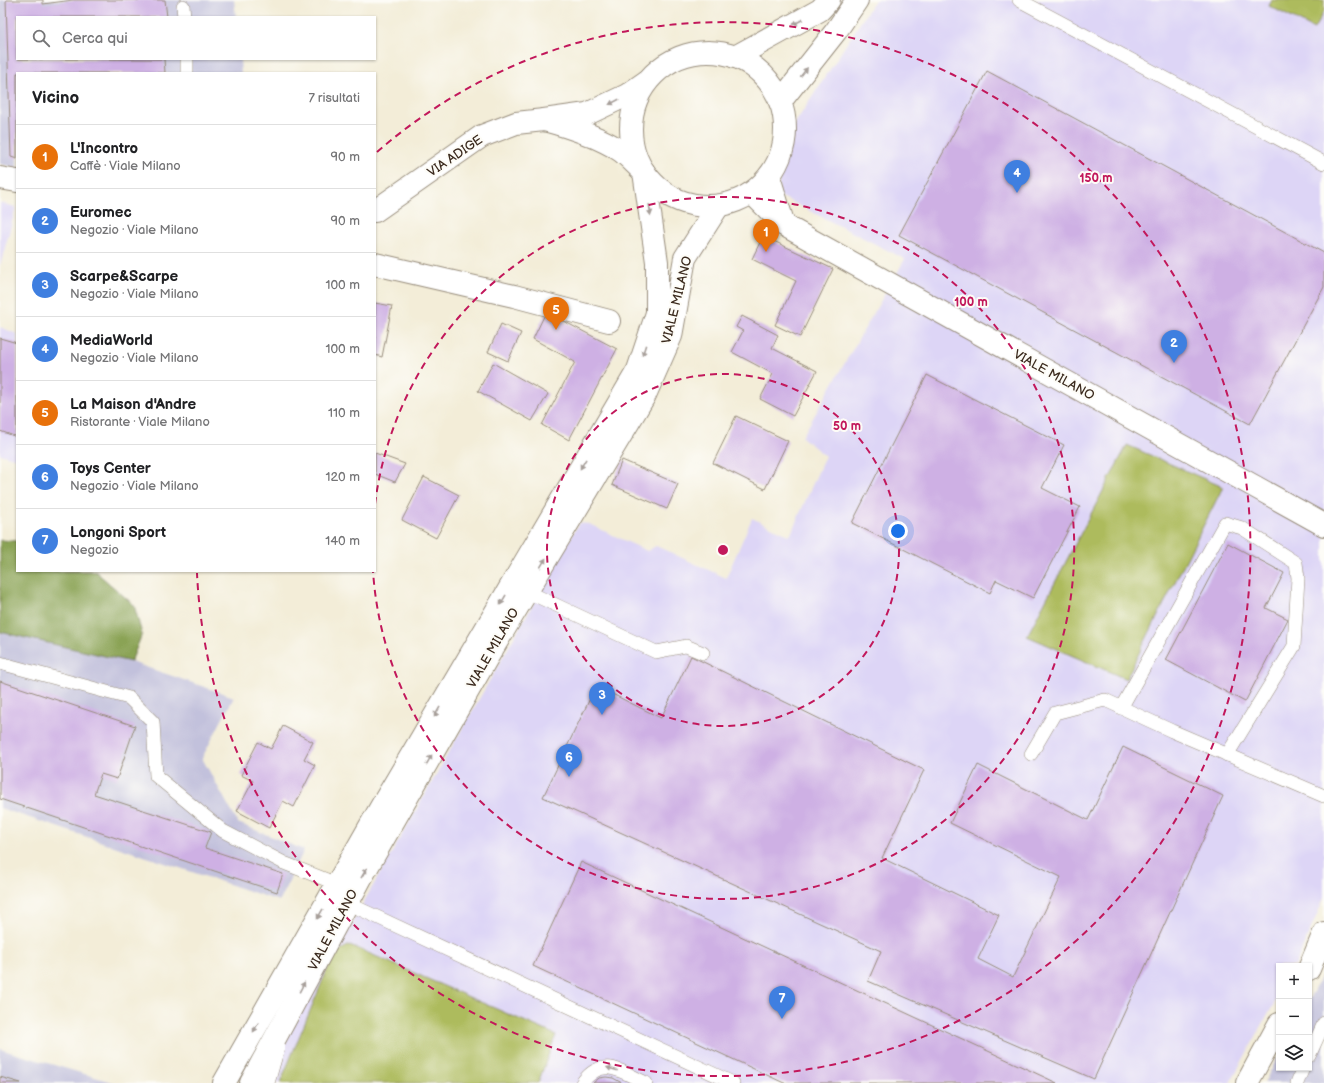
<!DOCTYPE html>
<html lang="it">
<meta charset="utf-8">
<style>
body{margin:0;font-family:"Balsamiq Sans",sans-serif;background:#f2f2f2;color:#202124}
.controls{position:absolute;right:12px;bottom:12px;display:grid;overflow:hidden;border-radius:0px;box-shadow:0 1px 3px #0004}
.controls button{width:36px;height:36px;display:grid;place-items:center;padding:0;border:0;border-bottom:1px solid #e0e0e0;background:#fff;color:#202124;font:20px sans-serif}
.you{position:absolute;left:898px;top:531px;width:14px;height:14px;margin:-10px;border:3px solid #fff;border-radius:50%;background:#1a73e8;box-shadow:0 0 0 6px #1a73e833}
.badge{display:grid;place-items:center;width:26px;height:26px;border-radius:50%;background:#d93025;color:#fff;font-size:13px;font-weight:700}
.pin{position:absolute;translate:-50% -33px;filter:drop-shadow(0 1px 2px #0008)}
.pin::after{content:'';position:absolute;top:21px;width:14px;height:12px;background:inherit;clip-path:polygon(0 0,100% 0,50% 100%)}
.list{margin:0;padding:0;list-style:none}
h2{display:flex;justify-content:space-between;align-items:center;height:52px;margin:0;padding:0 16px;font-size:17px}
h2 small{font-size:13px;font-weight:400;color:#757577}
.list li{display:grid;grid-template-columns:26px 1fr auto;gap:12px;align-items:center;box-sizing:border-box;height:64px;padding:0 16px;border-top:1px solid #e0e0e0}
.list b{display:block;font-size:15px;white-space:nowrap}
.list p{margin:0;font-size:13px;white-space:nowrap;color:#757577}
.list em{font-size:13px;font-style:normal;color:#757577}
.icon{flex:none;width:22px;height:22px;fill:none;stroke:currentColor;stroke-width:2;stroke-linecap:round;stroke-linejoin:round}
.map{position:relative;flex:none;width:1324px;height:1083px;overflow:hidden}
.search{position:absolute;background:#fff;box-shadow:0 1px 3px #0004;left:16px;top:16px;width:360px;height:44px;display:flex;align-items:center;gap:10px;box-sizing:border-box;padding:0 14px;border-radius:0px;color:#757577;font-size:15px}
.panel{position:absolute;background:#fff;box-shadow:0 1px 3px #0004;left:16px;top:72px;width:360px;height:500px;border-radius:0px}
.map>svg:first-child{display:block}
.built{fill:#ddd5f6}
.industrial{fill:#c2c1dc}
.green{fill:#adbb5d;stroke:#74723e}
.forest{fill:#8aa354;stroke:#626639}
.building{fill:#ceb0e4}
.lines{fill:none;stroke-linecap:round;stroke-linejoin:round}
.service-casing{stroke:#978c7b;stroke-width:14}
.minor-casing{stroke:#978c7b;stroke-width:24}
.primary-casing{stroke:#978c7b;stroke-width:24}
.service{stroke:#fff;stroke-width:13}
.minor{stroke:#fff;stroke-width:22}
.primary{stroke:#fff;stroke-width:22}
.oneway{fill:#a79f9a}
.ring{fill:none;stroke:#c2185b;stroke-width:2;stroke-dasharray:7 5}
.labels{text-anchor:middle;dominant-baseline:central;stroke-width:4;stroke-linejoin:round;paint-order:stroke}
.street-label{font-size:13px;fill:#3b2a1e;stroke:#fdfcf7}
.centre{fill:#c2185b;stroke:#fdfcf7;stroke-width:2}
.ring-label{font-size:12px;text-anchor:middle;font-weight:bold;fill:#c2185b;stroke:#fdfcf7;stroke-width:4;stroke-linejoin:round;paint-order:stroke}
</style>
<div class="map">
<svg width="1324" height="1083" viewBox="0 0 1324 1083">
<rect width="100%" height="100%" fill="#fdfcf7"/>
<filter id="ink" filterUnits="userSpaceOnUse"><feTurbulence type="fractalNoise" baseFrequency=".025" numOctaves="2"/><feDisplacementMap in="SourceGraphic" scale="8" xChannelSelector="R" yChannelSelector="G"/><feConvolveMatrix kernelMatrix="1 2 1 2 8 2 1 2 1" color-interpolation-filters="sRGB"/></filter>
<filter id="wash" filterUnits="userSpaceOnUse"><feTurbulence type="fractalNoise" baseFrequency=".012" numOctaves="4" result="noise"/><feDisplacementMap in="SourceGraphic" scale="16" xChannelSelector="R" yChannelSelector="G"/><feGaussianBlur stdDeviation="0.9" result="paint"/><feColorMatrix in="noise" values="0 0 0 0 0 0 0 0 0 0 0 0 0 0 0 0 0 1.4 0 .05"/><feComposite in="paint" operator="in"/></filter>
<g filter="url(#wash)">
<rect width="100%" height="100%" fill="#f3edd8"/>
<g class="built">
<polygon points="875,0 1324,0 1324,898 1295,966 1279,966 1279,995 1230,1083 261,1083 579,523 589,524 647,551 656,546 726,578 752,518 790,536 825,456 802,437 905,259 778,195 781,145"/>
<polygon points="0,203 16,207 0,266"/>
<polygon points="0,327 17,334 17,459 0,454"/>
</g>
<g class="industrial">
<polygon points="0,0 234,0 236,17 17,17 17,59 240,59 241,73 17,73 17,168 0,164"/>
<polygon points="0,632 131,662 234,697 202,758 238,823 304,850 279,901 0,808"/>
<polygon points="1324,970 1324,1083 1264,1083 1279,1055 1279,1068 1309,1068 1309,1000"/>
<polygon points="0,1049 115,1083 0,1083"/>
</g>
<g class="green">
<polygon points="1272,0 1324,0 1324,11 1314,29 1269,6"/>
<polygon points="1127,445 1223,487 1126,679 1027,636"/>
<polygon points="350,945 556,1035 538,1083 280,1083 334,953"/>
</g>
<polygon class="forest" points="0,540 17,541 17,571 95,571 134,605 142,634 131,662 0,632"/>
<g id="blocks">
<g class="building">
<polygon points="6,0 43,0 43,4 73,0 165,0 167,17 17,17 17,59 164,59 165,73 17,73 17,159 11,157"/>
<polygon points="987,71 1324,253 1324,287 1250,424 899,235"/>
<polygon points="763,236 833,269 800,337 775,325 796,281 752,259"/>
<polygon points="375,303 392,306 382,357 375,355"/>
<polygon points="546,312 617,349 569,440 542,425 575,362 533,339"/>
<polygon points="742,316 778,335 772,348 817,371 793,416 760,399 773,374 732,352 743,331 736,327"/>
<polygon points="501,324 521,333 508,361 488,352"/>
<polygon points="0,338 17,343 17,437 0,431"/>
<polygon points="493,363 548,394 532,421 478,391"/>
<polygon points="927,375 1064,445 1042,488 1080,507 1033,598 996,580 990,593 852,523"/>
<polygon points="736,416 788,441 765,489 713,463"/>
<polygon points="375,453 405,464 395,482 375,474"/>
<polygon points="622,460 678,484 667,509 612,485"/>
<polygon points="424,477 459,495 436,538 402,520"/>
<polygon points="1228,543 1284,573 1266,608 1288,619 1245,702 1166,660"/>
<polygon points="691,656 924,770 882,858 999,915 978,959 1013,977 1061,877 950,823 978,765 1088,820 1123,747 1223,796 1094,1079 868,981 881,951 543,797 596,686 661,718"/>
<polygon points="0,681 135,726 117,779 101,774 94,794 211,832 205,848 283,874 277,892 0,799"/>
<polygon points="283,726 313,742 304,759 315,765 294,807 283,801 269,828 237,811 253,781 241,775 258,742 271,749"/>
<polygon points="581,862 1057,1083 784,1083 533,966"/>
<polygon points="0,1077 21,1083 0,1083"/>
<polygon points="606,1077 613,1078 622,1083 593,1083 599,1078"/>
</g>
</g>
</g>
<g filter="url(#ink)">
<use href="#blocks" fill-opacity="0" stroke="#978c7b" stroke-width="1"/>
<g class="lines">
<g class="service-casing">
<g id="service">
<polyline points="1019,0 1324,163"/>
<polyline points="183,6 184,17"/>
<polyline points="187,59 187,73"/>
<polyline points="526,591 656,652 686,646 703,653"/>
<polyline points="0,663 129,698 153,722 156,776 223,831 284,863 337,884"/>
<polyline points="1121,708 1225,523 1242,528 1296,563 1298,578 1294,646 1227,755"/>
<polyline points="1031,754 1055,713 1105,700 1172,731 1324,796"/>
<polyline points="347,903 733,1083"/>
<polyline points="1309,1056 1324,1023"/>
<polyline points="268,1083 278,1048"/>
<path d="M582,1083C602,1055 622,1072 646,1083"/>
<polyline points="1297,1083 1303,1068"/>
</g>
</g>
<g class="minor-casing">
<g id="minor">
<path d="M644,172C636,165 629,157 621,151C598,136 570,127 544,120L587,114L627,95L647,81"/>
<polyline points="769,177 783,222"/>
<polyline points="0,178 17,181"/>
<polyline points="752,193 784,225 1324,525"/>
<polyline points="375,211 482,136 516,123 544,120"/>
<polyline points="375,264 514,296 609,321"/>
<polyline points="1309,969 1324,933"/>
<polyline points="1247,1083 1279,1024"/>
</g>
</g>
<g class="primary-casing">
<g id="primary">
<circle cx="708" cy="129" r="77"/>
<polyline points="735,57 820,10 829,0"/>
<polyline points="780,102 836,31 857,0"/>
<polyline points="224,1083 381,807 638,370 657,313 657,262 644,172"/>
<polyline points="251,1083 361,878 488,656 645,395 671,336 685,258 717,208"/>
</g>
</g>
<use href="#service" class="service"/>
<use href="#minor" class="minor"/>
<use href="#primary" class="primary"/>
</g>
<defs><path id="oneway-solid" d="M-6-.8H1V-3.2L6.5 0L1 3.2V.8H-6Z"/></defs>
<g class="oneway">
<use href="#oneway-solid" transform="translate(798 22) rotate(152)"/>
<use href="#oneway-solid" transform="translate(804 72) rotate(-52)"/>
<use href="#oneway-solid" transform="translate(614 102) rotate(152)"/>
<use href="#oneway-solid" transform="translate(650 210) rotate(81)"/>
<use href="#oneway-solid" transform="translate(644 350) rotate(108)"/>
<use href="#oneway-solid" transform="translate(583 464) rotate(120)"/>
<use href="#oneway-solid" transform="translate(543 563) rotate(-59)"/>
<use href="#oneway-solid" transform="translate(503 600) rotate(120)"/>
<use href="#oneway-solid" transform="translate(437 712) rotate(120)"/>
<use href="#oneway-solid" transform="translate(429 760) rotate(-60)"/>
<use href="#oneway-solid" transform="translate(364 873) rotate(-60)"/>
<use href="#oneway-solid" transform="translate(320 914) rotate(120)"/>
<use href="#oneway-solid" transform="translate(302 987) rotate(-62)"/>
<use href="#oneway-solid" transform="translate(256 1027) rotate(120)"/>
<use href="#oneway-solid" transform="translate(612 1069) rotate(-163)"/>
</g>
</g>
<g class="ring">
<circle cx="723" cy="550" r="176"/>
<path d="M375 504A351 351 0 1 1 373 571"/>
<path d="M377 152A527 527 0 1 1 197 573"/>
</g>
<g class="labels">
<g class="street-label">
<text transform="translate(455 156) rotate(-34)">VIA ADIGE</text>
<text transform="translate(677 300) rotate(-76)">VIALE MILANO</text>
<text transform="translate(1054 375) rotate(29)">VIALE MILANO</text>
<text transform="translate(493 648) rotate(-60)">VIALE MILANO</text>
<text transform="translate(333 930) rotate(-62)">VIALE MILANO</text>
</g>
</g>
<circle cx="723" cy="550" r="6" class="centre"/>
<g class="ring-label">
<text x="1096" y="182">150 m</text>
<text x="971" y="306">100 m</text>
<text x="847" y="430">50 m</text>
</g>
</svg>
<div class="controls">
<button>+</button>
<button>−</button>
<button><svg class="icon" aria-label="layers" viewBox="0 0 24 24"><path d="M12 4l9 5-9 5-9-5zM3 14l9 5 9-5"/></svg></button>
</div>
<div class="you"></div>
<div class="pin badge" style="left:766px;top:252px;background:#e8710a">1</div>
<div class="pin badge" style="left:1174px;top:363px;background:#3f7fe0">2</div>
<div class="pin badge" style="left:602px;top:715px;background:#3f7fe0">3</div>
<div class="pin badge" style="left:1017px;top:193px;background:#3f7fe0">4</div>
<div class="pin badge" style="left:556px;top:330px;background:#e8710a">5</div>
<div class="pin badge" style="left:569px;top:777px;background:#3f7fe0">6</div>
<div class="pin badge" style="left:782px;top:1019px;background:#3f7fe0">7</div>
<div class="search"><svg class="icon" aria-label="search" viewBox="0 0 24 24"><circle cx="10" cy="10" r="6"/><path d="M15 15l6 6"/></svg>Cerca qui</div>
<section class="panel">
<h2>Vicino<small>7 risultati</small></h2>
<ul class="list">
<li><span class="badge" style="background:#e8710a">1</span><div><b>L'Incontro</b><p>Caffè · Viale Milano</p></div><em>90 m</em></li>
<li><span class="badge" style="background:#3f7fe0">2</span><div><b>Euromec</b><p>Negozio · Viale Milano</p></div><em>90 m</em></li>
<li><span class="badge" style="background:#3f7fe0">3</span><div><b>Scarpe&amp;Scarpe</b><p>Negozio · Viale Milano</p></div><em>100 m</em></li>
<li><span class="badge" style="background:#3f7fe0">4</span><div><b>MediaWorld</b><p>Negozio · Viale Milano</p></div><em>100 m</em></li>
<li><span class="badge" style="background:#e8710a">5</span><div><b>La Maison d'Andre</b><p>Ristorante · Viale Milano</p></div><em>110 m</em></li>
<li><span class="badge" style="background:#3f7fe0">6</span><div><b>Toys Center</b><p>Negozio · Viale Milano</p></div><em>120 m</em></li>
<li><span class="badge" style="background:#3f7fe0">7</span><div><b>Longoni Sport</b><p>Negozio</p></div><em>140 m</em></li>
</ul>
</section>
</div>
